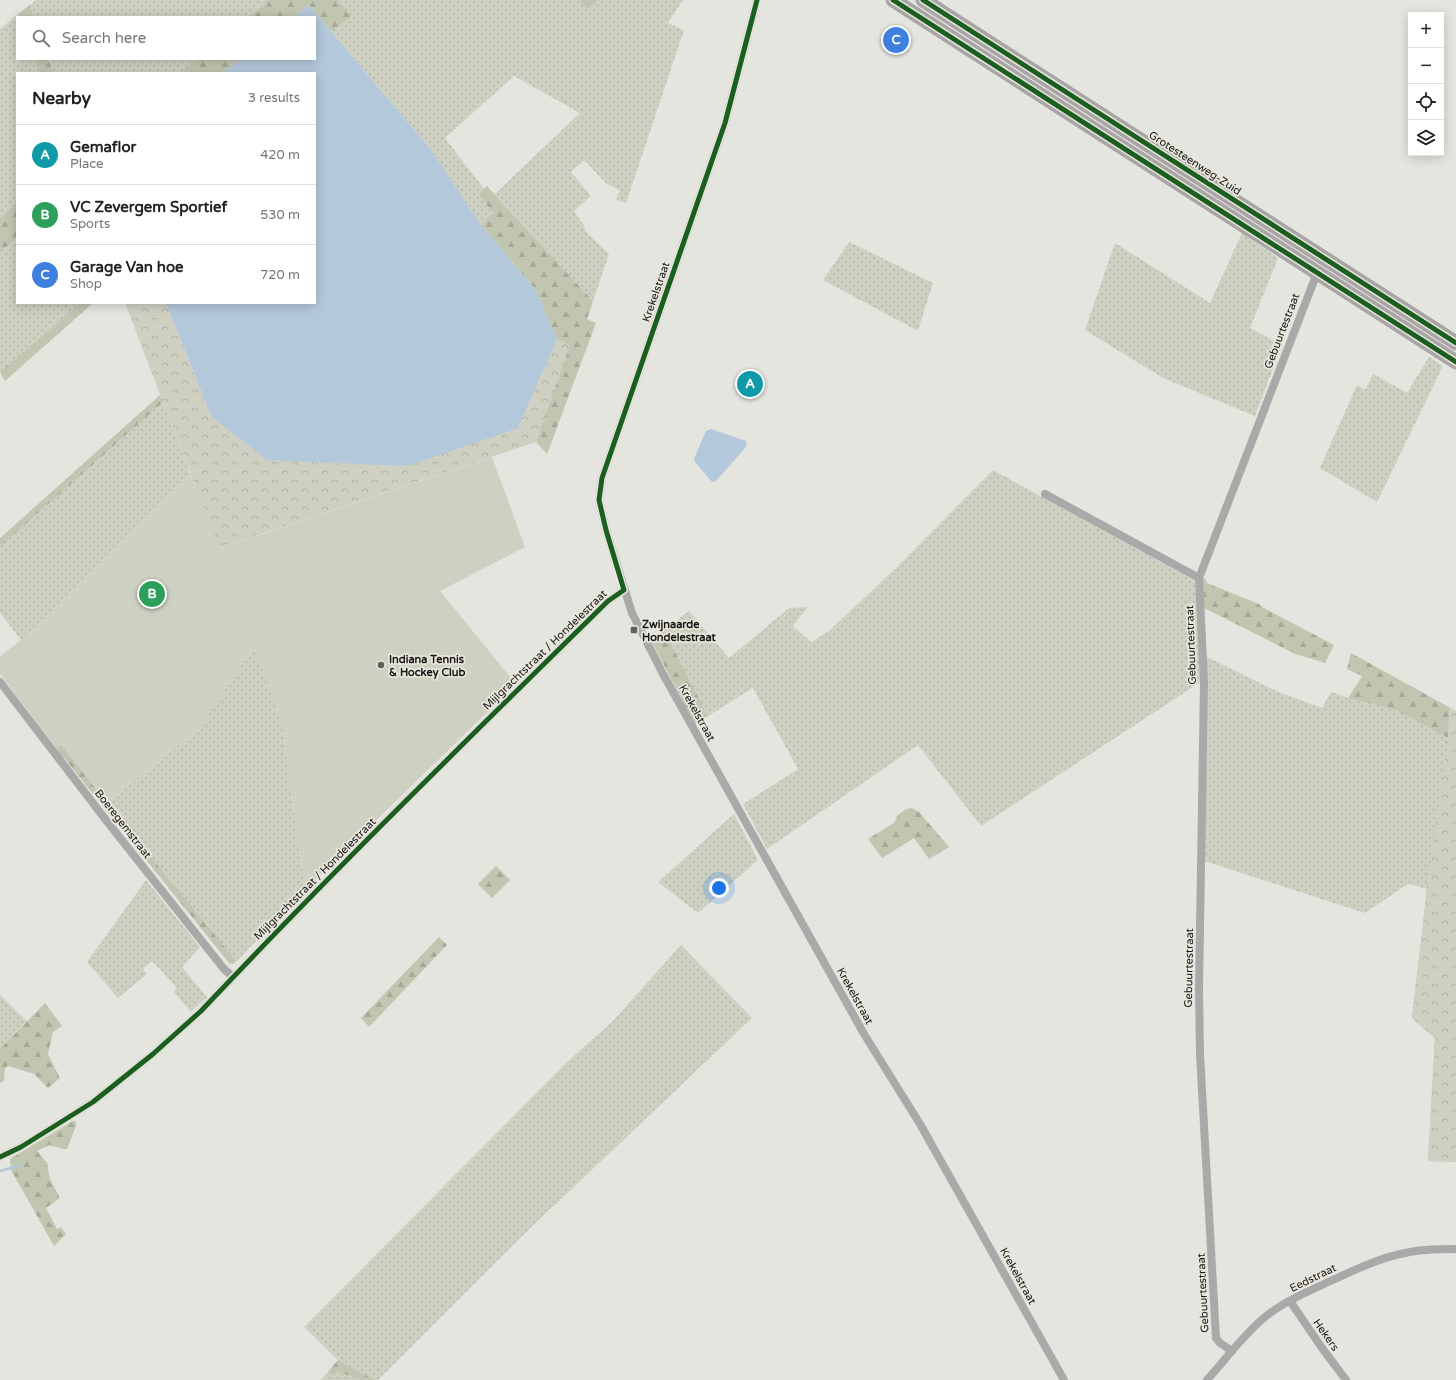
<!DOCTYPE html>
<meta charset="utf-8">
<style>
body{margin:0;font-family:"Varela Round",sans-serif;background:#f2f2f2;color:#222}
.controls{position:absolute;right:12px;top:12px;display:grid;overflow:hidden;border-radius:0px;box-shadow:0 2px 10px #0003}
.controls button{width:36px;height:36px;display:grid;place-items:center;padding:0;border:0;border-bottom:1px solid #e0e0e0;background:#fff;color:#222;font:20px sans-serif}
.you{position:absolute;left:719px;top:888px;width:14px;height:14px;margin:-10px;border:3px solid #fff;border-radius:50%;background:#1a73e8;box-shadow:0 0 0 6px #1a73e833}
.badge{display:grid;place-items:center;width:26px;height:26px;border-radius:50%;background:#605f5b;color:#fff;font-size:13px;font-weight:700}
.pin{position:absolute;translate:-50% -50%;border:2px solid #fff;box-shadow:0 1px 4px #0006}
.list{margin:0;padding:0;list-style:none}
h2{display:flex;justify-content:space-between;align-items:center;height:52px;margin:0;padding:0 16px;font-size:17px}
h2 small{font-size:13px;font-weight:400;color:#767676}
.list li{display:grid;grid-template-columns:26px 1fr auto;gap:12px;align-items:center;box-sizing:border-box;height:60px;padding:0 16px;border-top:1px solid #e0e0e0}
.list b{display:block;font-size:15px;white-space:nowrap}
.list p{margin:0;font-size:13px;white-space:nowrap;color:#767676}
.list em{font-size:13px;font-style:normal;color:#767676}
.icon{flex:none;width:22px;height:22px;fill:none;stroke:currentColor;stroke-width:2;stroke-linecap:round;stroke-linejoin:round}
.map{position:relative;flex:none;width:1456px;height:1380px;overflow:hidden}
.search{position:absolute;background:#fff;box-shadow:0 2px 10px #0003;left:16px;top:16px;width:300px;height:44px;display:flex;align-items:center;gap:10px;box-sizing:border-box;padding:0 14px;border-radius:0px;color:#767676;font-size:15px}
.panel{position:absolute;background:#fff;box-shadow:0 2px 10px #0003;left:16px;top:72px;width:300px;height:232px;border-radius:0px}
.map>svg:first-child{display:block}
.grass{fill:url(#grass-dots)}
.forest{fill:url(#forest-firs)}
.park{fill:url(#park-crowns)}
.pitch{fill:#ced1c2}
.water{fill:#b3c8da}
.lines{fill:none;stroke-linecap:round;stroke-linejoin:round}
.stream{stroke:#b3c8da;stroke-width:2.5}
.street{stroke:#aaa9aa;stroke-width:8}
.highway{stroke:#a9a5a6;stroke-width:15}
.cycleway-casing{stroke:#e8e6dd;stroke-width:8}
.cycleway{stroke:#1b5e20;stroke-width:5}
.poi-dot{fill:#605f5b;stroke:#e8e6dd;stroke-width:1.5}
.labels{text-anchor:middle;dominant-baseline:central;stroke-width:3.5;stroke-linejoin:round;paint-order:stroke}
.street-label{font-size:11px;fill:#181714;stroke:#e8e6dd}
.poi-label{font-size:11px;font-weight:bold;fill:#181714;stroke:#e8e6dd;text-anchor:start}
</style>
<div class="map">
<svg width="1456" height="1380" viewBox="0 0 1456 1380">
<defs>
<pattern id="grass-dots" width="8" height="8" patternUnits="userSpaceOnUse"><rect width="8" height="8" fill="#ced1c2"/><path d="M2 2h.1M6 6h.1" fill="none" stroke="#b0b3a6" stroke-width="1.8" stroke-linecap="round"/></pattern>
<pattern id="forest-firs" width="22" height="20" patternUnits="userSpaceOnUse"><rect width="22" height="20" fill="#c1c6b0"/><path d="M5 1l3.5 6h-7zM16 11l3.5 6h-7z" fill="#a5a996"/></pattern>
<pattern id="park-crowns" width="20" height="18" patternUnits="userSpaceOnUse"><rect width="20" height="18" fill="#ced1c2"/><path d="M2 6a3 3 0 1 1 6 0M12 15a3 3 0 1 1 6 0" fill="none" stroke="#b0b3a6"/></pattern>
</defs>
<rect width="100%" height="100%" fill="#e5e5e0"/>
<g class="grass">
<polygon points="36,0 269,0 248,17 34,17 30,5"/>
<polygon points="338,0 579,0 587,10 598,0 683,0 668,23 684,30 626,203 616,200 620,190 607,184 584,160 571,172 591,196 574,211 583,224 586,232 609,254 593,301 495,194 580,113 514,76 445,138 484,189 479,194 493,213 481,225 432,151 331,31 350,17"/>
<polygon points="18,14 19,17 17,17 17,59 34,59 39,73 17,73 17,203 0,218 0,29"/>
<polygon points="48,59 196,59 179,73 53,73"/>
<polygon points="1242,233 1278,258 1250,328 1282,345 1255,416 1163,378 1085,330 1115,243 1210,303"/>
<polygon points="17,238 17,303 80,303 0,372 0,252"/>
<polygon points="849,242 933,283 918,331 823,280"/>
<polygon points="1429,357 1443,366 1377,502 1320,468 1357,385 1365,390 1373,374 1407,393"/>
<polygon points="163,402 191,476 21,640 0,613 0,547"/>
<polygon points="993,470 1197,582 1202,681 981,826 918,745 767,849 743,804 798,769 753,688 708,716 664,630 689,611 729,658 789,608 808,607 793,626 811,642 829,631 898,566"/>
<polygon points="254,646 282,724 305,890 236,962 107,803 199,729"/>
<polygon points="1207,657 1276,691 1322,708 1331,692 1348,698 1396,710 1448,738 1427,889 1408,884 1365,913 1204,861"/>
<polygon points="734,814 758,860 698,913 658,882"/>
<polygon points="146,880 200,947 182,967 207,997 191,1012 174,992 177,988 152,961 143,969 147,974 118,998 87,962"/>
<polygon points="681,945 752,1018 520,1238 378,1380 375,1380 338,1360 304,1327 567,1062 611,1023"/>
<polygon points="0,995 27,1021 0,1049"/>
<polygon points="339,1372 361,1380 321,1380 327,1373 330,1375"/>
</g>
<g class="forest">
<polygon points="269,0 338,0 351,17 331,31 309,5 294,17 248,17"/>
<polygon points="579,0 598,0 587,10"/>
<polygon points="30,5 34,17 19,17 18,14"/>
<polygon points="34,59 48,59 53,73 39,73"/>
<polygon points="196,59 241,59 223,73 179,73"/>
<polygon points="487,186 593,301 587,319 596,323 547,454 536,442 569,346 557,339 535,289 481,225 493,213 479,194"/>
<polygon points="17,203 17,238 0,252 0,218"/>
<polygon points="80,303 93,303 5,381 0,372"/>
<polygon points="160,395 163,402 0,547 0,538"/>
<polygon points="1205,578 1207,583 1259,604 1262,607 1334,645 1325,663 1295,654 1204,608 1203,579"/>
<polygon points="664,630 708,716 695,724 650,639"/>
<polygon points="1351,653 1456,711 1456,1162 1428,1161 1435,1038 1412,1018 1427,889 1448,738 1396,710 1348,698 1362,676 1347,669"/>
<polygon points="61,744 107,803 236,961 233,964 229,963 56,748"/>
<polygon points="912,808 919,812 949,847 929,859 914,838 882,858 868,839 894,823 897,816 906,809"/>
<polygon points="496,866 510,880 492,898 478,884"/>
<polygon points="439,937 447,945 369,1027 361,1018"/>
<polygon points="45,1003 62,1026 53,1032 48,1054 60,1078 48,1088 34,1074 8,1066 5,1068 4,1081 0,1083 0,1049"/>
<polygon points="73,1121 76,1122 76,1126 67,1149 63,1149 49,1145 37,1151 47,1163 50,1179 60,1198 46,1208 57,1229 61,1227 66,1234 54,1246 11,1170 10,1159"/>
<polygon points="338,1360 375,1380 361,1380 339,1372 330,1375 327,1373"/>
</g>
<g class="park">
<polygon points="125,303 166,303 211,416 518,428 557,339 570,345 536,442 219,548"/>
<polygon points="1449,707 1456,711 1456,1162 1428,1161 1435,1038 1412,1018 1427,889 1448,738"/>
</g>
<polygon class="pitch" points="492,457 525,547 440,591 516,684 305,890 282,724 254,646 208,716 209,717 205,721 199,729 107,803 61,744 56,748 0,674 0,656 21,640 191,476 220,548"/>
<g class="water">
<polygon points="309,5 432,151 481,225 535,289 557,339 518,428 407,466 267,460 211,416 166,303 315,303 315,73 223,73 241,59 315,59 315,17 294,17"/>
<polygon points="711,429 746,441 746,447 716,481 712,482 695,462 694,459 705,433 706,431"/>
</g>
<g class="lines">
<polyline class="stream" points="0,1171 21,1165"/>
<g class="street">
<polyline points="757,0 725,123 602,478 599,500 606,530 632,613 663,674 864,1034 920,1124 1064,1380"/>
<polyline points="1045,494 1199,578"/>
<polyline points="0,682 109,824 224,969 233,977"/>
<path d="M0,1157L21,1147L93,1102L153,1054L201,1011C333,871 471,736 608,601L624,590"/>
<polyline points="1290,1301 1322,1348 1346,1380"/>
<polyline points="1232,1351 1220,1343 1216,1338 1200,1054 1199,990 1204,681 1199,578 1317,273"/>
<path d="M1207,1380C1226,1359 1243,1335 1265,1317C1283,1302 1307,1292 1328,1282C1353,1271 1378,1258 1405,1253C1421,1249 1439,1249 1456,1249"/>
</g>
<g class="highway">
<polyline points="893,0 1456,362"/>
<polyline points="923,0 1456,343"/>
</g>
<g class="cycleway-casing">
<g id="cycleway">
<polyline points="893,0 1456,362"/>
<polyline points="923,0 1456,343"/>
<path d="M0,1157L21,1147L93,1102L153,1054L201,1011C333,871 471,736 608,601L624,590L606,530L599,500L602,478L725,123L757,0"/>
</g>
</g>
<use href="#cycleway" class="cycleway"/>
</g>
<g class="poi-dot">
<rect x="630" y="626" width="8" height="8" rx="2"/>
<circle cx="381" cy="665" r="4"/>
</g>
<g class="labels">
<g class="street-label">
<text transform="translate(1195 163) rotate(33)">Grotesteenweg-Zuid</text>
<text transform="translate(656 292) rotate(-71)">Krekelstraat</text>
<text transform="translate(1282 331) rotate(-69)">Gebuurtestraat</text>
<text transform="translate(1191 645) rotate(-92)">Gebuurtestraat</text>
<text transform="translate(545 650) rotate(-44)">Mijlgrachtstraat / Hondelestraat</text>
<text transform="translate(697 713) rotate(61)">Krekelstraat</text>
<text transform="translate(123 824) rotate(52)">Boeregemstraat</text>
<text transform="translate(315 879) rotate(-45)">Mijlgrachtstraat / Hondelestraat</text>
<text transform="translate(1189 968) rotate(-89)">Gebuurtestraat</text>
<text transform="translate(855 996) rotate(61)">Krekelstraat</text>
<text transform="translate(1018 1276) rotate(61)">Krekelstraat</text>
<text transform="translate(1313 1278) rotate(-26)">Eedstraat</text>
<text transform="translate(1203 1293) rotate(-93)">Gebuurtestraat</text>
<text transform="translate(1326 1335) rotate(55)">Hekers</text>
</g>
<g class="poi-label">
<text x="642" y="624">Zwijnaarde<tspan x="642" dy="13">Hondelestraat</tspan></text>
<text x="389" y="659">Indiana Tennis<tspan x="389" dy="13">&amp; Hockey Club</tspan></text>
</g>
</g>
</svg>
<div class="controls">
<button>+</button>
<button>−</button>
<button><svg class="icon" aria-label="locate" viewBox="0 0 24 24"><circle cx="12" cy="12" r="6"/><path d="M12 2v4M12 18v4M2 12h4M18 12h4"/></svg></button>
<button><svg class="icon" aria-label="layers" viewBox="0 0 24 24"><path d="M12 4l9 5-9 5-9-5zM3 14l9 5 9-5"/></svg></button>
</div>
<div class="you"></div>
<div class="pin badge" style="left:750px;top:384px;background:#0f9aa8">A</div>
<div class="pin badge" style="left:152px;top:594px;background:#2e9e5b">B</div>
<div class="pin badge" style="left:896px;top:40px;background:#3f7fe0">C</div>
<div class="search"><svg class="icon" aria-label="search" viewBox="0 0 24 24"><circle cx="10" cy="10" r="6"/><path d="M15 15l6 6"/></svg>Search here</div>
<section class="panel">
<h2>Nearby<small>3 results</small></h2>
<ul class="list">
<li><span class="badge" style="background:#0f9aa8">A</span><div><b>Gemaflor</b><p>Place</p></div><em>420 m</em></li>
<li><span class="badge" style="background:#2e9e5b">B</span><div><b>VC Zevergem Sportief</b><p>Sports</p></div><em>530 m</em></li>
<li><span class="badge" style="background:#3f7fe0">C</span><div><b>Garage Van hoe</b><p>Shop</p></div><em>720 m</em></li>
</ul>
</section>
</div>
